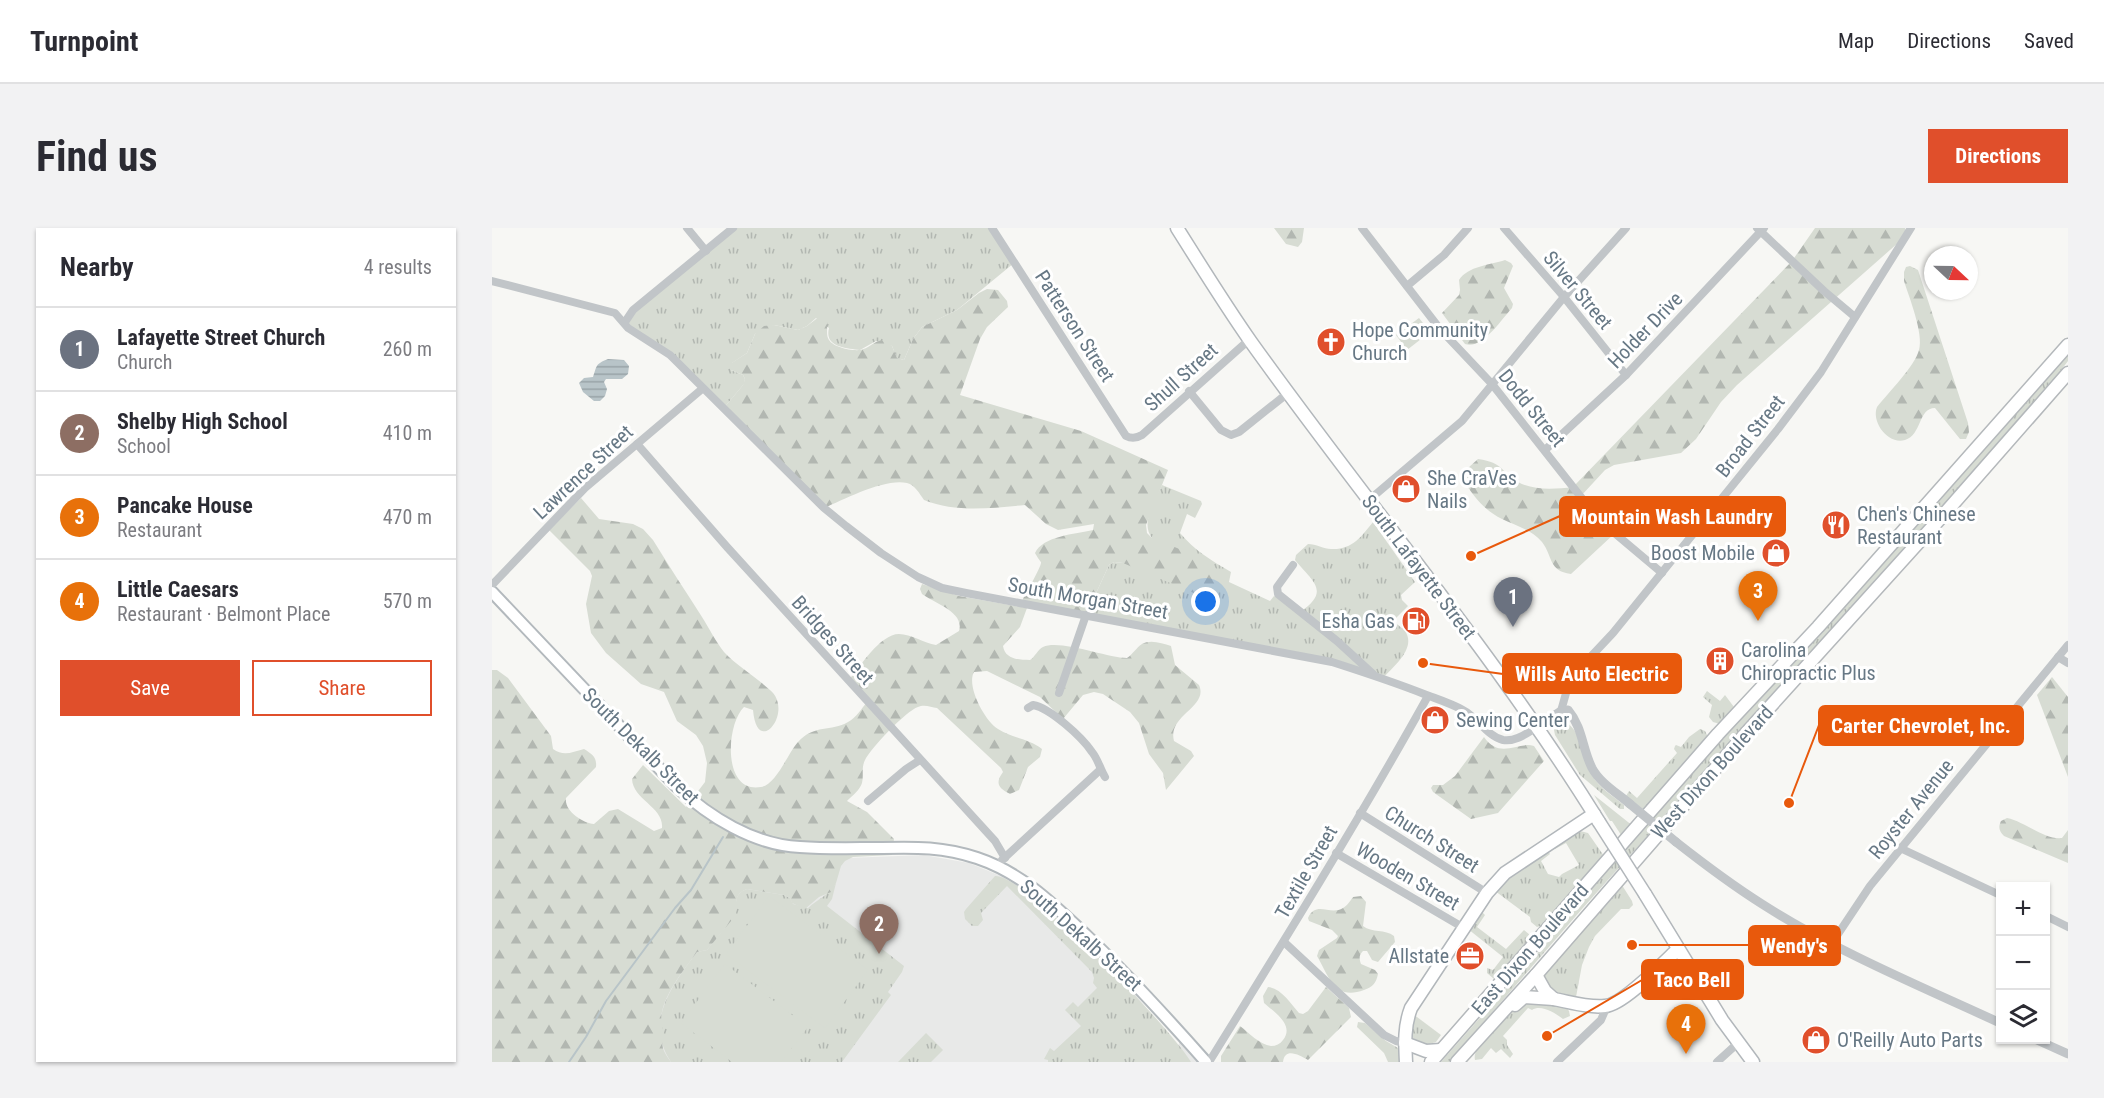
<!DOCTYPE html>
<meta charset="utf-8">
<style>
body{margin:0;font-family:"Roboto Condensed",sans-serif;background:#f2f2f3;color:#2b2b33}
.controls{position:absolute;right:18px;bottom:18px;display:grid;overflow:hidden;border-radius:0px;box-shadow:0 2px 4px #0004}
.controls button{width:54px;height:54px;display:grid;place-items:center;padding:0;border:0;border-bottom:2px solid #e1e1e2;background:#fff;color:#2b2b33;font:30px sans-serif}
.compass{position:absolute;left:1432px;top:18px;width:54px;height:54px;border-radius:50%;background:#fff;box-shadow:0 2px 4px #0004;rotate:112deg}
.you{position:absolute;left:714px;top:374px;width:21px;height:21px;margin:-15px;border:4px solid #fff;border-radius:50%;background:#1a73e8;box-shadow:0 0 0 9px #1a73e833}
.badge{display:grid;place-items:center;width:39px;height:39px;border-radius:50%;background:#e04f2b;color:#fff;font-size:20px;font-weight:700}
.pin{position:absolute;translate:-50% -50px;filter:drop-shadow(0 2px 3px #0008)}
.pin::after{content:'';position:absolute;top:32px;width:21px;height:18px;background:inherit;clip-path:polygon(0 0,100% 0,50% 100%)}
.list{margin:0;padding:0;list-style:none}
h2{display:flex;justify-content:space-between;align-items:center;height:78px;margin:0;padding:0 24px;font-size:26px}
h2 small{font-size:20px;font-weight:400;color:#7c7c81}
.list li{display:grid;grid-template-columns:39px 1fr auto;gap:18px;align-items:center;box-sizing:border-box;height:84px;padding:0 24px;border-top:2px solid #e1e1e2}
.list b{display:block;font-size:22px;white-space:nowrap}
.list p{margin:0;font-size:20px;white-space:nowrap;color:#7c7c81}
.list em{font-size:20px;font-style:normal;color:#7c7c81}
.actions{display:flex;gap:12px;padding:18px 24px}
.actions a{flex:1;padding:14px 0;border:2px solid #e04f2b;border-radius:0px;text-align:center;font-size:21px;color:#e04f2b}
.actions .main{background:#e04f2b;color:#fff}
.icon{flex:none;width:33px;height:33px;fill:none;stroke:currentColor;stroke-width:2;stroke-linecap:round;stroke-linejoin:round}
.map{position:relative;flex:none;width:1576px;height:834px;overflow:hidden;border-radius:0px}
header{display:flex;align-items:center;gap:36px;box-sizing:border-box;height:84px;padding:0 30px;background:#fff;border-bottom:2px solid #e1e1e2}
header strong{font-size:28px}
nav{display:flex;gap:33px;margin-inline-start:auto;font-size:21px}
.intro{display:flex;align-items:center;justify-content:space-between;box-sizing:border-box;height:144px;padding:0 36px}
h1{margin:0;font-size:42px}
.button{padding:15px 27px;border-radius:0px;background:#e04f2b;color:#fff;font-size:21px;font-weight:700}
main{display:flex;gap:36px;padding:0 36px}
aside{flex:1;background:#fff;border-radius:0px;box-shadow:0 2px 4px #0004}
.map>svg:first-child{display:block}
.built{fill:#e8e9e8}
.grass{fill:url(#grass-tufts)}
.forest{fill:url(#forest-firs)}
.pitch{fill:#d7dcd3}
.water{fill:url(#water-rules)}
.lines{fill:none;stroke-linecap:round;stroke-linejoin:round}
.stream{stroke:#b8c4c8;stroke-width:2}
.secondary-casing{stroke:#b3b9bd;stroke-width:14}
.primary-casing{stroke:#b2b7bb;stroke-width:15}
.trunk-casing{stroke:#b4b8bb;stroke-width:15}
.minor{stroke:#c1c5c8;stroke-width:8}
.tertiary{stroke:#c1c5c8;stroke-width:9}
.secondary{stroke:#fff;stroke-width:10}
.primary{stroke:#fff;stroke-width:12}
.trunk{stroke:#fff;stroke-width:12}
.primary-bridge-casing{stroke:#b2b7bb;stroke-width:15;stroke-linecap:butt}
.tertiary-bridge{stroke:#c1c5c8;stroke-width:9}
.primary-bridge{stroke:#fff;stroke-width:12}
.labels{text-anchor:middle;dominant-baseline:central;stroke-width:6;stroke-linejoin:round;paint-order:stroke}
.street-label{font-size:20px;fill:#677885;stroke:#fff}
.poi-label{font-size:20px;fill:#677885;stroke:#fff;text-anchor:start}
.leader{fill:none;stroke:#e8590c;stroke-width:2}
.callout-dot{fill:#e8590c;stroke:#fff;stroke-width:2}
.callout{fill:#e8590c;stroke:#e8590c;stroke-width:2}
.callout-label{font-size:21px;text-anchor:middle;font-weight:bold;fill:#fff}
</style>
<header>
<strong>Turnpoint</strong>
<nav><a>Map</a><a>Directions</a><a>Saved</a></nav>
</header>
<div class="intro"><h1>Find us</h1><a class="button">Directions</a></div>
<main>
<aside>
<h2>Nearby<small>4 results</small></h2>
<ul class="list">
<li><span class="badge" style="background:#6b7280">1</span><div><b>Lafayette Street Church</b><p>Church</p></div><em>260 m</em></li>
<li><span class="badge" style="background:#8d6e63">2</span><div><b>Shelby High School</b><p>School</p></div><em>410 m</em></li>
<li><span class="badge" style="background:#e8710a">3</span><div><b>Pancake House</b><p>Restaurant</p></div><em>470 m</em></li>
<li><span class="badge" style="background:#e8710a">4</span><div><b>Little Caesars</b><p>Restaurant · Belmont Place</p></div><em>570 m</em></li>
</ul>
<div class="actions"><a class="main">Save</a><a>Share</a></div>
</aside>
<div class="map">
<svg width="1576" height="834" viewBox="0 0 1576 834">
<defs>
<pattern id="grass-tufts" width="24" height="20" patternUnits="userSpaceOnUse" patternTransform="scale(1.5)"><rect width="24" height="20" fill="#d7dcd3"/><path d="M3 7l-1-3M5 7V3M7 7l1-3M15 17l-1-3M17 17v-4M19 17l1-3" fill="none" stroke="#b2b7b1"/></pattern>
<pattern id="forest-firs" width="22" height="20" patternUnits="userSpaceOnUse" patternTransform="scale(1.5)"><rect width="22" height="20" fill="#d7dcd3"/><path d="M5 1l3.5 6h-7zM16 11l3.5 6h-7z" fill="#b2b7b1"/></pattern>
<pattern id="water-rules" width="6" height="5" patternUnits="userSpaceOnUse" patternTransform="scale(1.5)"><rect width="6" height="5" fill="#b8c4c8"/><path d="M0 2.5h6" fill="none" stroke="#99a4a8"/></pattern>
</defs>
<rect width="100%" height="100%" fill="#f7f7f4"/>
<polygon class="built" points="432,627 477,635 509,648 538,666 638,760 686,819 688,812 707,834 112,834 250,634"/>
<g class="grass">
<path d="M241,0H500L522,35L465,82L430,99L421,111L412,132L405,130L400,118L384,113L368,122C354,120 332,119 337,100L324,90L315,98L306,102L282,97L263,106L255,125L240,135L239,142L251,147L253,151L252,156L231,181L178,127L136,100L133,92Z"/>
<polygon points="1576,121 1576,133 1550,167 1090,681 957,834 949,834 1047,723 1081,678"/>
<path d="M670,257L709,273L710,276L703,290L695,286L688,305C702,322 720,333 739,344L737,354L778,373L782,368L794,373L808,384C839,363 821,354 803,332L804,327L816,316C824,316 832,321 839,321C860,322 869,309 881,294L923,354L909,367L910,372L916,378L901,393C905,396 910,400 913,403C925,420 901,439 891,450L840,434L594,387L617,337L622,334L631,335L660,310C648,295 663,273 670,257Z"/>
<polygon points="1215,463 1228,473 1233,467 1242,479 1228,496 1221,494 1217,489 1220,477 1211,469"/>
<path d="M1071,493C1091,501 1090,531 1100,547C1107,560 1121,568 1132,577V581H1128L1088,547L1063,507L1062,502L1064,496Z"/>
<polygon points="1208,501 1213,503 1216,509 1153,583 1134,568 1137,563 1145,570 1185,525 1182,521 1183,518 1184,517 1189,519 1197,509"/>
<polygon points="1102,567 1141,598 1131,610 1120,593 1118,593"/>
<polygon points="1088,603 1096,605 1112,628 1052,697 1045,699 1039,694 1038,689 1003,663 1012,651 1055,622 1058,626 1049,633 1056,646 1067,649 1070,646 1087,637 1074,615 1063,621 1062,619"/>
<path d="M503,648C532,645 681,803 699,834H556V832L552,831L558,820L562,823L589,798L573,782L581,774L586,779L605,760L601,755L602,750L600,744L515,658L489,685L491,692L486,698H480L473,691L472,684L474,681Z"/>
<path d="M1128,654L1140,673L1141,677L1137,681H1129L1103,708L1097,719L1090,737L1084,769C1066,765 1059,765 1051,747Z"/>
<path d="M344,655L340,671L335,678L412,738L410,744L396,764L399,767L350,834H179C153,795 178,760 202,728L205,724L215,722L243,687C245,676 241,666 255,661L292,667L298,670L301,676L316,680C326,671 337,667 344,655Z"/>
<polygon points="988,682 993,687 985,699 1014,721 1032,702 1038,707 1038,712 1002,751 995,745 995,740 1001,742 1011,729 976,701"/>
<path d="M1033,772L1074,779L1077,783L1078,788L1071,791C1063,785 1049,776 1040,782L1036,780L1011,808L1015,812V817L1021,826L1018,830L1009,821L1004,825L999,820L990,831L983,832C979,817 1015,788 1025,777Z"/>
<polygon points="921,786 949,807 944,814 934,817 921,810 918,804"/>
<polygon points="866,794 873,795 894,813 906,820 909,824 912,834 896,834 892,825 865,799"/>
<polygon points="434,805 451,822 439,834 406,834"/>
</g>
<g class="forest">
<polygon points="782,0 812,0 810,14 806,19 794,16"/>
<path d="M1323,0H1413L1415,7L1245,157L1229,174L1204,211L1189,225L1122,237L1113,242L1089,268L1122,306L1079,346C1056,343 1061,328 1050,314C1039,301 1024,298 1010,291C993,283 980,267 971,251L976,240L986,231C1013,235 1007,243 1026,254C1042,263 1064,261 1081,259L1300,33Z"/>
<path d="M1013,32L1019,35L1021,38L1012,60L1021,76L1020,80C1009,92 990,122 973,116L950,85L967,67L968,62L967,52C976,38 998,37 1013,32Z"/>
<path d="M1418,38L1426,42L1476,195L1477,204L1474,211H1468L1443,180C1426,180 1430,207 1413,212C1396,217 1379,194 1385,179C1396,165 1423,138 1427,122C1432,106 1417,69 1412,53V44L1414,39Z"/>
<path d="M495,61L506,62L515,73L516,79L495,99L488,111L468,167L589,203L676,242L654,297L655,305L660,310C675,317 719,330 727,344C729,348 729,354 728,358C727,365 723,369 716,371L631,335L622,334L617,337L594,387L529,375C532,368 550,338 549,334C548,333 544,327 543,325C551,308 583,306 601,302L602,296L566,302L554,296L533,277C499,280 464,285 432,272C427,265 423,257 415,255C393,250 353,271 332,280L231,181L251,157L253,151L251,147L239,142L238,136L255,125L263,106L272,98L282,97L306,102L315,98L328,88L335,90C336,96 334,106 336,110C339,119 359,123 368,122C376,121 382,113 391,112L400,118L405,130L412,132L421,111L430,99L465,82L487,65Z"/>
<path d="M89,270L107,291L141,296L151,301L161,312C177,338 194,364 210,389C217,400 224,414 232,424C245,438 264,449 278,462C303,483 265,531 261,482L252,479C234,496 230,566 269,559C284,557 296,525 306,514C322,496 339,504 356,494C364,490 370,480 375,474L356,453C368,439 388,406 407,406C419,406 432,415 444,417L467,403C473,384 442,375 430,366L428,361L430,356L467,368L535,380L528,399L511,418C513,431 526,432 538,432C543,429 546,421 551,419C568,411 615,430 635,430C641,426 644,420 650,416C658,411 670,415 679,418L683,437L707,457C717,479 675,487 682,513L699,523L702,528L674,562L671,545L657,526L647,495L638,484L611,466L602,464L591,467L571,491L548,469L495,443L482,444C474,458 493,493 506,501C520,510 537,511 550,521L548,529L536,539L527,562L518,566C506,560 503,555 511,544L509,540L445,480C439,479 432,476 426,479C414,483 379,520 373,532C369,540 372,547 370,555C368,562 360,568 355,573L375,584L402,611L400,627L361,629L353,633L349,638L344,655L339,664L327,669L313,681L300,675L298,670L292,667L255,661C241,666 245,676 244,687L215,722L205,724L202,728C189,746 160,781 172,804C168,818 171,823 179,834H0V442H5L16,450L59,508L61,521C72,529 80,524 92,521C100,526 105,529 104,539L74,570C72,583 91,595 102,596L117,583L126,581L162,603L170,600C172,579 141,572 140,551L151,537L194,579L213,554L215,535L211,518L204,507L185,493L172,464L149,456L114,425L99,405L94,376L100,348L98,343L57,302Z"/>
<polygon points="1560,449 1576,469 1576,549 1545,467"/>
<path d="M992,509C1008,532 1026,513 1042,518L1052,533L1006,585L979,591L941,564L939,560L941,557H951L963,548Z"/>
<path d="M1515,590C1534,594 1552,612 1570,610L1576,602V635L1512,608C1507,603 1506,599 1509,593Z"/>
<path d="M869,668L874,674L871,698C880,705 893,701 902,708L903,714L886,734L880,732L875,723H871C867,727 867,730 869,736L883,742L886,746C884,755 881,759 872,762C843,773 837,749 825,728L827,722L845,710L846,708L840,702L817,693L816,690C824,672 838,688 851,680C855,678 858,673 861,669Z"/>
<path d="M776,759C789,760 799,776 807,785L811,786L816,783L834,759L857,780L859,789L816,832C807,827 793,819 791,834H729V828L748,798C756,804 768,817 779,818C784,818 788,816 791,812C803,797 782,784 772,775L771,768Z"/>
</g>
<g class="pitch">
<polygon points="927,90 938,104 915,122 904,107"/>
<polygon points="277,668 376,742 333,800 234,726"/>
<polygon points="233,736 316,799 289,834 240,834 189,795"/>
</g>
<path class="water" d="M116,131L132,132L137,138L136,146L130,151H114L112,154L115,161L113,168L108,173H102L91,164L87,155L92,150L101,149C105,138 103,136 116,131Z"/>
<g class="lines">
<polyline class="stream" points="77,834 94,809 114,773 183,680 199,662 231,609"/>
<g class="secondary-casing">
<path id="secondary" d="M0,364L184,558C217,589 262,617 308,619C335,621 363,620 390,620C424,619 452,619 485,630C530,645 561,676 595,708C637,748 676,791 714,834"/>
</g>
<g class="primary-casing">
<g id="primary">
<path d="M685,0C709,38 733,77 759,114C874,275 1003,426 1107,594"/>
<polyline points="1153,666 1230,792 1261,834"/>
<path d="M1062,771C1078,774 1097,780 1113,778C1131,777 1172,734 1186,721"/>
<polyline points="913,815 934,823 949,822"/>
<path d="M914,834C913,815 912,798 919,780L995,665L1013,645L1102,586"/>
</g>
</g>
<g class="trunk-casing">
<g id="trunk">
<polyline points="1044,747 1053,763 1062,771"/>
<polyline points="1023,777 1032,769 1062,771"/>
<polyline points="939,834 1226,506 1326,399 1576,117"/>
<polyline points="965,834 1044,747 1257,502 1454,284 1576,145"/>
</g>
</g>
<g class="minor">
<polyline points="195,0 214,23"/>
<path d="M500,0L634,208C640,211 645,210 650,207L758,111"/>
<polyline points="870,0 948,101 1000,156 1107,292 1170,345"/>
<polyline points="1012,0 1072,69 1134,147"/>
<polyline points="1265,0 1332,63 1363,89"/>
<path d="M0,53L123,85L136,100L178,127L332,280L354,298L389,325L426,349L450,360L474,365L840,434C871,444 902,454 932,466C945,471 958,475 971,482C985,489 995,508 1011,512C1024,514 1035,505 1045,499"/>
<polyline points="915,58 952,27 976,0"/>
<polyline points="133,94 141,82 241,0"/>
<polyline points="697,163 729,202 739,207 747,204 796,165"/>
<polyline points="145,216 235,319 503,613 513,630"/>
<polyline points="1053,222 1134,147 1272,0"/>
<polyline points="877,272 970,193 1072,69 1134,0"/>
<polyline points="801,337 785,359 786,366 845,413 881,446"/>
<polyline points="0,357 93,260 210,161"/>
<polyline points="1566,429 1576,435"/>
<polyline points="567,465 594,387"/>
<path d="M536,480L541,477C558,480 590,509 600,524C606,531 608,541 613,549"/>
<polyline points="1069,483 1076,458 1090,438 1121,405 1286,201 1329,144 1419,0"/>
<polyline points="376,573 414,541 428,532"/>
<polyline points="868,585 995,665"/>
<polyline points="1408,620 1508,667"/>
<polyline points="844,625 972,700"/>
<polyline points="510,632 608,542"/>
<polyline points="1554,688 1576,699"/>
<polyline points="792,714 892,807 904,813 913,815"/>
<polyline points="1340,715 1378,658 1576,417"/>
<path d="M717,834C792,713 867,592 936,468"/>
<polyline points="1065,834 1109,792 1115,778"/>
<polyline points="1225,834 1246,815"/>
</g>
<g class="tertiary">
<path d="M1045,499L1069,483L1076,482C1091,500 1090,520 1100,540C1108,555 1125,565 1138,576"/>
<path d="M1184,614C1212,636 1240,657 1270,676C1345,724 1428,758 1508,795"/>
<polyline points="1545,812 1576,826"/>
</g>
<use href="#secondary" class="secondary"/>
<use href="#primary" class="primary"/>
<use href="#trunk" class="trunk"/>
<g class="primary-bridge-casing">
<polyline id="primary-bridge" points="1107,594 1153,666"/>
</g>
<polyline class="tertiary-bridge" points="1138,576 1184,614"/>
<use href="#primary-bridge" class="primary-bridge"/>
</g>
<defs>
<g id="church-disc" transform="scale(1.5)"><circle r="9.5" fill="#e04f2b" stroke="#fff"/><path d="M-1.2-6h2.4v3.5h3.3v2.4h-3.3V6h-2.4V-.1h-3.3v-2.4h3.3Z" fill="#fff"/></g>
<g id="shop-disc" transform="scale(1.5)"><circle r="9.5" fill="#e04f2b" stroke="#fff"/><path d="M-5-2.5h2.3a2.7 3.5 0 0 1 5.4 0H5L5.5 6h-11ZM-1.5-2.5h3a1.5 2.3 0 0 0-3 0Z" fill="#fff"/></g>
<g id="restaurant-disc" transform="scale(1.5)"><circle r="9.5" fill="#e04f2b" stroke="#fff"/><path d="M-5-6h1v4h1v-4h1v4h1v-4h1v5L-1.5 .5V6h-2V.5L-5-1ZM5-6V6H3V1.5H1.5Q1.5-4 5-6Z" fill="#fff"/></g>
<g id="fuel-disc" transform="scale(1.5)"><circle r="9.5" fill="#e04f2b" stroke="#fff"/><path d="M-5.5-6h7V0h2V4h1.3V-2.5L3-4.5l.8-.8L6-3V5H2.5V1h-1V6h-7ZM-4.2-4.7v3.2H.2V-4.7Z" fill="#fff"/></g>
<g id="building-disc" transform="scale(1.5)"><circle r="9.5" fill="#e04f2b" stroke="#fff"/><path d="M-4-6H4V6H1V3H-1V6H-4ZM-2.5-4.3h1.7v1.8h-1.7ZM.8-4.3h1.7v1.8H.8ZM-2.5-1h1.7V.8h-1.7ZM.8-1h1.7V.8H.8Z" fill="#fff"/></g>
<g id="office-disc" transform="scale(1.5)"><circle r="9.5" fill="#e04f2b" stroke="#fff"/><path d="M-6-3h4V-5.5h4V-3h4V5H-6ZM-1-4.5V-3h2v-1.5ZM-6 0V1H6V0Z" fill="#fff"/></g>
</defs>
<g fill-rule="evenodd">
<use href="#church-disc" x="839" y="114"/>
<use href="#shop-disc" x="914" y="261"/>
<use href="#restaurant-disc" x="1344" y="297"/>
<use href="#shop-disc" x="1284" y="325"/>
<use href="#fuel-disc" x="924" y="393"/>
<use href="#building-disc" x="1228" y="433"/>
<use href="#shop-disc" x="943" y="492"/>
<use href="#office-disc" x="978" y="728"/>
<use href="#shop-disc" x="1324" y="812"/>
</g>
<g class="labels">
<g class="street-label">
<text transform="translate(1086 62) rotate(50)">Silver Street</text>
<text transform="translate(583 98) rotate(57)">Patterson Street</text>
<text transform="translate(1153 102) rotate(-46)">Holder Drive</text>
<text transform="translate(689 149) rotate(-42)">Shull Street</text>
<text transform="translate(1040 180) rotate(51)">Dodd Street</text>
<text transform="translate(1258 208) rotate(-52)">Broad Street</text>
<text transform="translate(91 244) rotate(-43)">Lawrence Street</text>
<text transform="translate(927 339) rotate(53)">South Lafayette Street</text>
<text transform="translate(596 370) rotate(10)">South Morgan Street</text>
<text transform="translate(341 412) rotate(48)">Bridges Street</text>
<text transform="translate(149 518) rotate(45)">South Dekalb Street</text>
<text transform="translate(1220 544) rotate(-48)">West Dixon Boulevard</text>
<text transform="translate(1419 581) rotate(-51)">Royster Avenue</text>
<text transform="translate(940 611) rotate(32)">Church Street</text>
<text transform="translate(814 644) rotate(-60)">Textile Street</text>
<text transform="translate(916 648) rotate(30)">Wooden Street</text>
<text transform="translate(589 707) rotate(42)">South Dekalb Street</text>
<text transform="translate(1038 721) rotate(-49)">East Dixon Boulevard</text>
</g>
<g class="poi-label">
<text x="860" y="102">Hope Community<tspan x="860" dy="23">Church</tspan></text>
<text x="935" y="250">She CraVes<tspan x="935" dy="23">Nails</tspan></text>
<text x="1365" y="286">Chen's Chinese<tspan x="1365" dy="23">Restaurant</tspan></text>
<text x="1263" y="325" text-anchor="end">Boost Mobile</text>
<text x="903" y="393" text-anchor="end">Esha Gas</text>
<text x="1249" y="422">Carolina<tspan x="1249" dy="23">Chiropractic Plus</tspan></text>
<text x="964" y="492">Sewing Center</text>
<text x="957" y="728" text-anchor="end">Allstate</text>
<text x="1345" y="812">O'Reilly Auto Parts</text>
</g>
</g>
<path class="leader" d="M979 328L1068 288M931 435L1011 446M1297 575L1327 497M1140 717L1257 717M1055 808L1150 752"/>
<g class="callout-dot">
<circle cx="979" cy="328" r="6"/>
<circle cx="931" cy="435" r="6"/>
<circle cx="1297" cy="575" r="6"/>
<circle cx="1140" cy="717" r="6"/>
<circle cx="1055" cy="808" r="6"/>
</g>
<g class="callout">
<rect x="1068" y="269" width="225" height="39" rx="6"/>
<rect x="1011" y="426" width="178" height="39" rx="6"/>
<rect x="1327" y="478" width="204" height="39" rx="6"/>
<rect x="1257" y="698" width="91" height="39" rx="6"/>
<rect x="1150" y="732" width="101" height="39" rx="6"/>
</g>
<g class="callout-label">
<text x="1180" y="296">Mountain Wash Laundry</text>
<text x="1100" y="453">Wills Auto Electric</text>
<text x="1429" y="505">Carter Chevrolet, Inc.</text>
<text x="1302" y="725">Wendy's</text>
<text x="1200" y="759">Taco Bell</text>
</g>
</svg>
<div class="controls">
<button>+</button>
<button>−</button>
<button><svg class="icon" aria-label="layers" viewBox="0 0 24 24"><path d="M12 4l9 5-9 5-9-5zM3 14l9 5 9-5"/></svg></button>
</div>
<svg class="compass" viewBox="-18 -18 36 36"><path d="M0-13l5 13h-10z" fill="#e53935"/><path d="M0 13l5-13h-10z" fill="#7c7c81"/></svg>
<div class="you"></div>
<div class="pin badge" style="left:1021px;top:399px;background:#6b7280">1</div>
<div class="pin badge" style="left:387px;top:726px;background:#8d6e63">2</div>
<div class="pin badge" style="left:1266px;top:393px;background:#e8710a">3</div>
<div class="pin badge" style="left:1194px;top:826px;background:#e8710a">4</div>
</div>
</main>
